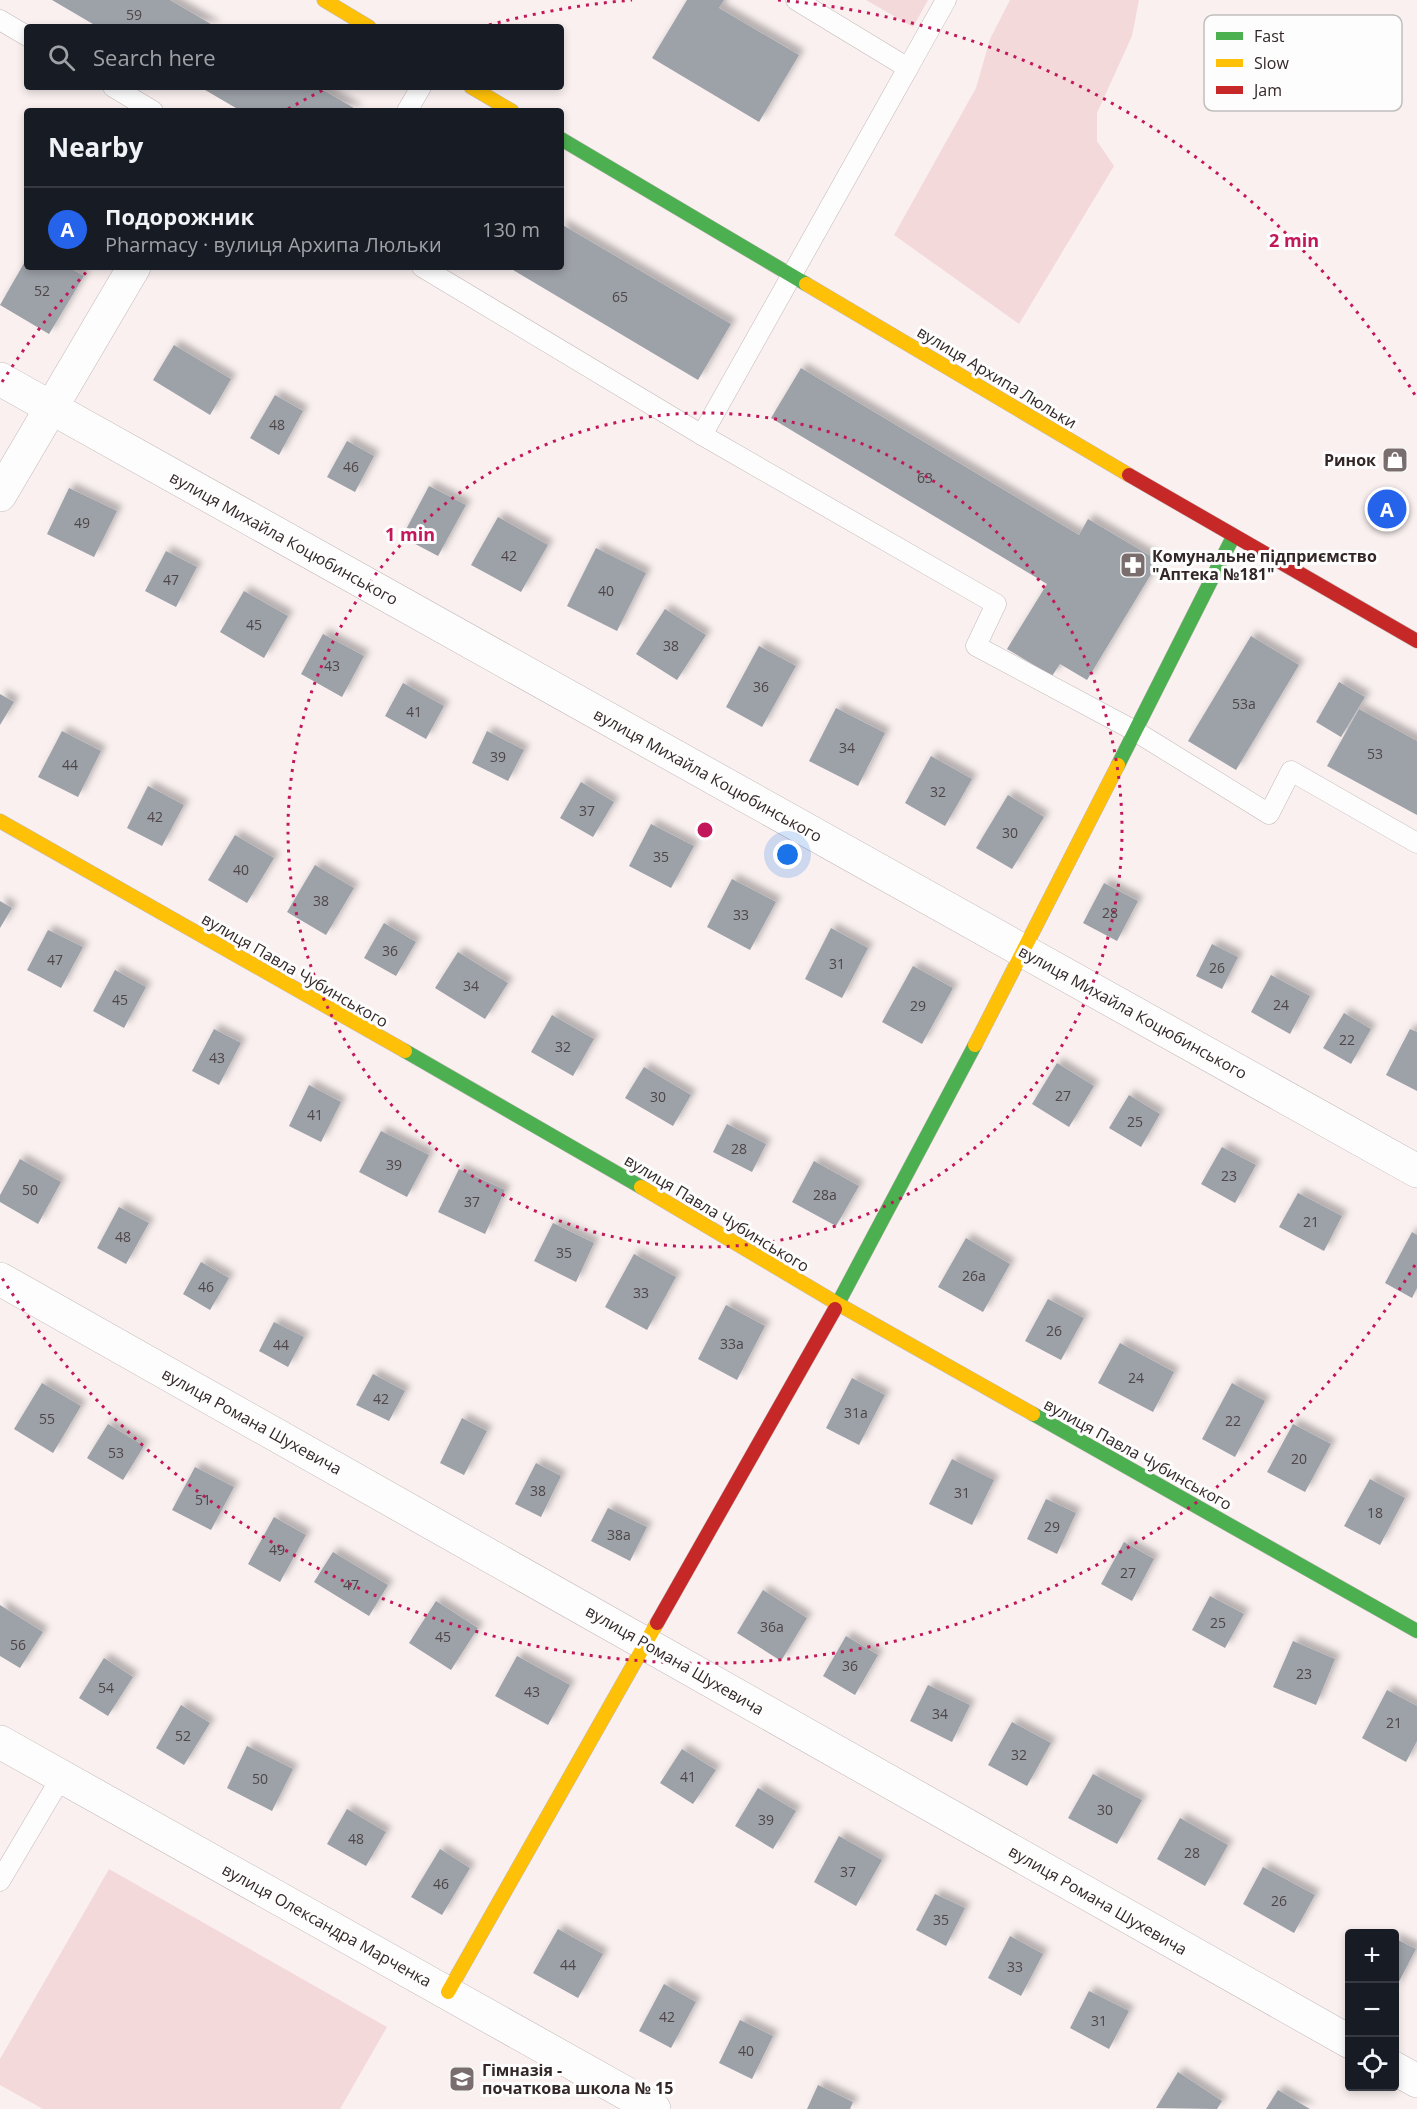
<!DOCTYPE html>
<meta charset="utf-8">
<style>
body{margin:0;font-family:"Open Sans",sans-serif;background:#242831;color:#f1f3f6}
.controls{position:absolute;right:18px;bottom:18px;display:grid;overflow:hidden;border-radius:6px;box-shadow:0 3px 9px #0003}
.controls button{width:54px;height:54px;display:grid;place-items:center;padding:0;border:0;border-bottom:2px solid #363941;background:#171b24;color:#f1f3f6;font:30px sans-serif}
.you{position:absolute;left:788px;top:855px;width:21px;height:21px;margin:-15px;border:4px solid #fff;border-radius:50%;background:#1a73e8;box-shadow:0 0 0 9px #1a73e833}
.badge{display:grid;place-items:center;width:39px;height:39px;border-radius:50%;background:#2563eb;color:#fff;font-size:20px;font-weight:700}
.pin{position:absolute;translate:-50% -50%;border:3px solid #fff;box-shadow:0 2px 6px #0006}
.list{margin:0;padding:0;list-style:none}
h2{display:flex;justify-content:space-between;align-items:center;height:78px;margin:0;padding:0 24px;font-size:26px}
h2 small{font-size:20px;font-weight:400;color:#9ea1a6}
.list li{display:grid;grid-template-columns:39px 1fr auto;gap:18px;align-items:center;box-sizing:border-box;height:84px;padding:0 24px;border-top:2px solid #363941}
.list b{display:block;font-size:22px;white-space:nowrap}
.list p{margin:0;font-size:20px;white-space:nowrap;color:#9ea1a6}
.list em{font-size:20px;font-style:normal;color:#9ea1a6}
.icon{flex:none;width:33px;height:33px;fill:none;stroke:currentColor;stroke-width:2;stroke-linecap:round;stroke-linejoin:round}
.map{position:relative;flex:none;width:1417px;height:2109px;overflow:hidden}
.search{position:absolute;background:#171b24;box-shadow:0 3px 9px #0003;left:24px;top:24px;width:540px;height:66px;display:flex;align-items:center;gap:15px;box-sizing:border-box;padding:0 21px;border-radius:6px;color:#9ea1a6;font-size:22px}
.panel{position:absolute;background:#171b24;box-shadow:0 3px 9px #0003;left:24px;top:108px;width:540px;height:162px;border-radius:6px}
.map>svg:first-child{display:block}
.green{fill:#f4d9db}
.building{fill:#9da1a8;filter:url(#shadow)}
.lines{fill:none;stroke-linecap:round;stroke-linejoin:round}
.lane-casing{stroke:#c2b8b8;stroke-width:21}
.street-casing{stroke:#c2b8b8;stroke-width:34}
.fast-casing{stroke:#c2b8b8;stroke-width:15}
.slow-casing{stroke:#c2b8b8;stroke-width:15}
.jam-casing{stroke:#c2b8b8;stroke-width:15}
.lane{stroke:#fefdfd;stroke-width:20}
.street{stroke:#fefdfd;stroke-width:33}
.fast{stroke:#4caf50;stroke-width:14}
.slow{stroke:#ffc107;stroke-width:14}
.jam{stroke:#c62828;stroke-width:14}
.ring{fill:none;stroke:#c2185b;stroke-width:3;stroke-dasharray:3 6}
.labels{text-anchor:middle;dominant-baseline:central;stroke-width:6;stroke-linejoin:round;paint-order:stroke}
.number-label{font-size:14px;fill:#4e4648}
.street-label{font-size:16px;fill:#332728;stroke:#fdfdfd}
.poi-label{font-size:16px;font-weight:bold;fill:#332728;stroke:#fdfdfd;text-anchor:start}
.key{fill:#fdfdfd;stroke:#c0bdbd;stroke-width:1.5}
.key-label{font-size:16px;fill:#332728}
.centre{fill:#c2185b;stroke:#fdfdfd;stroke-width:3}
.ring-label{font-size:18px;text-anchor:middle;font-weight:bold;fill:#c2185b;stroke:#fdfdfd;stroke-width:6;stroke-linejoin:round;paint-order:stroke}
</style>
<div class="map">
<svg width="1417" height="2109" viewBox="0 0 1417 2109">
<defs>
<filter id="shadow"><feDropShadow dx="5.5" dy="-5.5" stdDeviation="3" flood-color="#0004"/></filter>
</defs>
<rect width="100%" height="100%" fill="#faf0f0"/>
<g class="green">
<polygon points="866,0 928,0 913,27"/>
<polygon points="1010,0 1139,0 1132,36 1097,113 1097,141 1114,166 1019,324 894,235 976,88 990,39"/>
<polygon points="109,1869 387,2027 340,2109 43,2109 0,2085 0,2059"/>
</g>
<g class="building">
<polygon points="52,0 170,0 216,27 98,27"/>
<polygon points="687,0 724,0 719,8 799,55 759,122 652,58"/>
<polygon points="200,87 318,87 359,111 241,111"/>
<polygon points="561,224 731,324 698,380 508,267 561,267"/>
<polygon points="27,258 27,267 68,267 84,276 49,334 0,305"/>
<polygon points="174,345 231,379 210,415 153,380"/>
<polygon points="801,368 1079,535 1088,519 1159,561 1087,680 1060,664 1052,676 1007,649 1047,584 771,418"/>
<polygon points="275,395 303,411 279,455 250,438"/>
<polygon points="347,441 374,456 355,492 327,477"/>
<polygon points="429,486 466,505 438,556 402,537"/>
<polygon points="69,488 117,511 94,557 47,534"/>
<polygon points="498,517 548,545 521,592 471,565"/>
<polygon points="596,548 646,573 617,631 567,606"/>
<polygon points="166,551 197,567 176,607 145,591"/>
<polygon points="244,591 288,616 264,658 220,632"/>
<polygon points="665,609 706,635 677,680 636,654"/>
<polygon points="323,634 364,656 342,697 301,674"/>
<polygon points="1251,636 1299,665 1236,770 1188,741"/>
<polygon points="759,646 796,666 762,727 726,707"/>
<polygon points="1339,682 1365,697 1341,737 1316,722"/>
<polygon points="403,683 444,706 426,739 385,716"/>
<polygon points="0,694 14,702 0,725"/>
<polygon points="836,708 885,733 858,786 809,761"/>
<polygon points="1359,709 1417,741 1417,815 1327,766"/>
<polygon points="62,731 101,751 78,797 38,777"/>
<polygon points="487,731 524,750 508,781 472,763"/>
<polygon points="931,756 972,779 945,826 905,803"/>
<polygon points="581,782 614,802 593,837 560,818"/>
<polygon points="148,786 184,805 162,846 127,828"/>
<polygon points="1008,795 1044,817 1012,869 976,848"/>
<polygon points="651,824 694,846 671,888 629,866"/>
<polygon points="235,835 274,858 247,903 208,880"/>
<polygon points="315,865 354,888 326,935 287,912"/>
<polygon points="732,879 776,902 750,950 707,927"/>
<polygon points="1104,883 1138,901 1117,941 1083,923"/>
<polygon points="0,901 12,908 0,928"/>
<polygon points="384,923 416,942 396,976 364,958"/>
<polygon points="831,928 868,948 842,998 805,979"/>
<polygon points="48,930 83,947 61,988 27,970"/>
<polygon points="1212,944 1238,957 1222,989 1196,976"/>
<polygon points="458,952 508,983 485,1019 435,988"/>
<polygon points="913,966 953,988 922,1044 882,1022"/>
<polygon points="115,970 146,987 124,1028 93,1011"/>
<polygon points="1271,975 1310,996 1290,1034 1251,1012"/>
<polygon points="1344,1013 1371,1029 1351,1064 1323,1048"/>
<polygon points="552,1015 594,1039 573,1076 531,1052"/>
<polygon points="214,1029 241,1043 219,1085 192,1071"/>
<polygon points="1410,1029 1417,1032 1417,1091 1386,1075"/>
<polygon points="1057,1063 1094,1086 1069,1127 1032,1104"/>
<polygon points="644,1067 691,1095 673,1126 625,1098"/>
<polygon points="309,1085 341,1102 321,1142 289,1126"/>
<polygon points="1129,1095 1160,1114 1141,1147 1109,1128"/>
<polygon points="727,1124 766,1144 752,1172 713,1152"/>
<polygon points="381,1131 429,1155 407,1197 359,1172"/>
<polygon points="1222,1147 1256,1165 1235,1203 1201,1184"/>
<polygon points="20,1159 61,1182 38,1224 0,1202 0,1195"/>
<polygon points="814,1161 859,1186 836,1226 792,1202"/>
<polygon points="459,1169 505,1190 485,1234 438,1212"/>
<polygon points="1298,1193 1342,1216 1324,1251 1279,1227"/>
<polygon points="119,1207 149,1223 126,1264 97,1248"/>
<polygon points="553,1223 594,1243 576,1282 534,1261"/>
<polygon points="1412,1232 1417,1235 1417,1288 1412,1298 1385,1283"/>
<polygon points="966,1238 1010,1264 983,1312 938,1287"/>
<polygon points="634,1254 676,1277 647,1330 605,1307"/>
<polygon points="201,1262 229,1278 210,1310 183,1294"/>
<polygon points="1048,1299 1084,1318 1061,1360 1025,1341"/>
<polygon points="726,1305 765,1326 737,1380 698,1359"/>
<polygon points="274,1322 304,1337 288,1367 259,1351"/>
<polygon points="1120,1343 1174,1372 1153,1412 1098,1383"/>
<polygon points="373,1374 405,1391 389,1421 356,1405"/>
<polygon points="852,1378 885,1395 859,1445 826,1428"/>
<polygon points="42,1383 81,1406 53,1453 14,1429"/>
<polygon points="1232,1383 1265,1401 1235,1457 1202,1439"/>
<polygon points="462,1418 487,1431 464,1475 440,1463"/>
<polygon points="108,1424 144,1446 123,1480 87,1458"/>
<polygon points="1293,1424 1331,1444 1305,1492 1267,1472"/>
<polygon points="952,1459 994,1480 972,1525 929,1504"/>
<polygon points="536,1463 561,1476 541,1517 515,1504"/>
<polygon points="195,1467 234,1487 211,1530 172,1510"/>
<polygon points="1370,1479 1405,1498 1380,1545 1344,1526"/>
<polygon points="1046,1499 1076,1513 1057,1554 1027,1539"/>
<polygon points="608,1508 647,1527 630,1561 591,1541"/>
<polygon points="274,1517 306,1535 280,1582 248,1564"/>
<polygon points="1124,1542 1154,1559 1132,1601 1101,1584"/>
<polygon points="333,1552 388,1585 369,1616 314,1582"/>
<polygon points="763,1590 807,1618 781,1661 737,1633"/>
<polygon points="1210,1596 1244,1614 1225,1648 1192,1630"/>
<polygon points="436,1601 478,1628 451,1670 409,1643"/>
<polygon points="0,1605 43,1632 20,1668 0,1656"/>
<polygon points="846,1636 878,1655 855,1695 823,1676"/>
<polygon points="1293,1641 1335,1659 1316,1705 1273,1687"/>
<polygon points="517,1656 570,1685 548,1725 495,1696"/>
<polygon points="104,1658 133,1677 108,1716 79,1698"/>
<polygon points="928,1685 970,1705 952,1742 910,1721"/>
<polygon points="1387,1690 1417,1706 1417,1741 1406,1762 1362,1738"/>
<polygon points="181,1705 210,1723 184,1765 156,1748"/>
<polygon points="1012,1722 1051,1743 1027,1786 988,1765"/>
<polygon points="247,1746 293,1769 272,1811 227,1788"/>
<polygon points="682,1749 716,1770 693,1804 660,1783"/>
<polygon points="1093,1774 1142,1800 1117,1844 1068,1818"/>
<polygon points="758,1788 796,1811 773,1849 735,1826"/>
<polygon points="347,1809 386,1832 366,1866 327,1844"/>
<polygon points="1180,1818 1228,1845 1205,1886 1157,1859"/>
<polygon points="839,1836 882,1860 856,1906 814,1882"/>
<polygon points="440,1849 470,1868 442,1915 411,1897"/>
<polygon points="1263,1867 1315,1895 1294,1933 1243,1904"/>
<polygon points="935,1894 965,1908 946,1946 916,1930"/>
<polygon points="558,1929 603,1954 578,1998 533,1973"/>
<polygon points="1010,1936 1043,1954 1021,1996 988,1978"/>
<polygon points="1394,1938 1416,1949 1394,1991"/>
<polygon points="664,1984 696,2002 671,2048 639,2031"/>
<polygon points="1089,1991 1129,2011 1109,2049 1070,2028"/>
<polygon points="740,2020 773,2036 752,2079 719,2063"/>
<polygon points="1178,2072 1222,2101 1217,2109 1156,2108"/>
<polygon points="818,2085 853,2102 850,2109 807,2109"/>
<polygon points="1278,2090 1310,2109 1266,2109"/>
</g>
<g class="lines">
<g class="lane-casing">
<g id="lane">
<polyline points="0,20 27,36"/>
<polyline points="908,68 946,0"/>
<polyline points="113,87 153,111"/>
<polyline points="407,111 421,87"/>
<polyline points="422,267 702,435 996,604 976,646 1135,731 1269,814 1291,771 1417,843"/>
<polyline points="702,435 908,68 796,0"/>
<polyline points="0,1881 62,1776"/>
</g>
</g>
<g class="street-casing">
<g id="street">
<polyline points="0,379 1417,1171"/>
<polyline points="0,495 134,267"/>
<polyline points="0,1279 1350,2042"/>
<polyline points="0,1742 654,2109"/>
<polyline points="1394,2068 1417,2081"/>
</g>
</g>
<g class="fast-casing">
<g id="fast">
<polyline points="561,139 806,284"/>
<polyline points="1118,765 1233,537"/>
<polyline points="405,1051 641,1187"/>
<polyline points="835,1309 975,1045"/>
<polyline points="1033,1414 1417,1631"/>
</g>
</g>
<g class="slow-casing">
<g id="slow">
<polyline points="324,0 369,27"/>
<polyline points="471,87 512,111"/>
<polyline points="806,284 1129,475"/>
<polyline points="0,821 405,1051"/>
<polyline points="975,1045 1118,765"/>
<polyline points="641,1187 838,1304 1033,1414"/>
<polyline points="448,1992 657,1623"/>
</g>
</g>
<g class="jam-casing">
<g id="jam">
<polyline points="1129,475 1417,641"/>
<polyline points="657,1623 835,1309"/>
</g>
</g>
<use href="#lane" class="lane"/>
<use href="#street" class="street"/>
<use href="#fast" class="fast"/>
<use href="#slow" class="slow"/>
<use href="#jam" class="jam"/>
</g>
<g class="ring">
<circle cx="705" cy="830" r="417"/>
<path d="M1415 1265A833 833 0 0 1 2 1278M2 382A833 833 0 0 1 91 267M288 109A833 833 0 0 1 327 88M489 25A833 833 0 0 1 632 0M778 0A833 833 0 0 1 1415 395"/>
</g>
<defs>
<g id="shop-square" transform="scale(1.35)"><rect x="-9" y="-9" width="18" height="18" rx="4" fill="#796d6e" stroke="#fdfdfd"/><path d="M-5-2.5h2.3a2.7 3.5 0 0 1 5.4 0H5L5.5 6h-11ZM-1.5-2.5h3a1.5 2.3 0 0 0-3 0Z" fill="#fff"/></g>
<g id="pharmacy-square" transform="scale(1.35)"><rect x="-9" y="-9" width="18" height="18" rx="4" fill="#796d6e" stroke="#fdfdfd"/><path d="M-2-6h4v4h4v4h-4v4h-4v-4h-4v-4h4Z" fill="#fff"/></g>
<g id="school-square" transform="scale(1.35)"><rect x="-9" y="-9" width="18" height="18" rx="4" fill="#796d6e" stroke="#fdfdfd"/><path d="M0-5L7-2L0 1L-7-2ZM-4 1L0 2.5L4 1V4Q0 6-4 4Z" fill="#fff"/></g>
</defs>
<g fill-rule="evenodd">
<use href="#shop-square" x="1395" y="460"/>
<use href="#pharmacy-square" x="1133" y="565"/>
<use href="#school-square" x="462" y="2079"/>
</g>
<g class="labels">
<g class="number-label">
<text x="134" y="14">59</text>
<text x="42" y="290">52</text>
<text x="620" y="296">65</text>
<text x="277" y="424">48</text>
<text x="351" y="466">46</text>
<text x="925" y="477">63</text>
<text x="82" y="522">49</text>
<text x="509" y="555">42</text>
<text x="171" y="579">47</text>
<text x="606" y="590">40</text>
<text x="254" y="624">45</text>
<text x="671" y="645">38</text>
<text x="332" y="665">43</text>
<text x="761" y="686">36</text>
<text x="1244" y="703">53а</text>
<text x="414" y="711">41</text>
<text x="847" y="747">34</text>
<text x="1375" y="753">53</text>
<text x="498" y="756">39</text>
<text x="70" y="764">44</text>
<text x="938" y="791">32</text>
<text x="587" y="810">37</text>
<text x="155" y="816">42</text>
<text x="1010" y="832">30</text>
<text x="661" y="856">35</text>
<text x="241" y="869">40</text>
<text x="321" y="900">38</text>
<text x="1110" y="912">28</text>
<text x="741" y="914">33</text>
<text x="390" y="950">36</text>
<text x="55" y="959">47</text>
<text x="837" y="963">31</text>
<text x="1217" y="967">26</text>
<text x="471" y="985">34</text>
<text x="120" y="999">45</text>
<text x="1281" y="1004">24</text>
<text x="918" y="1005">29</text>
<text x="1347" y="1039">22</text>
<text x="563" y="1046">32</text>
<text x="217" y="1057">43</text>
<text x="1063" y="1095">27</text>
<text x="658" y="1096">30</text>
<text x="315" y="1114">41</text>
<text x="1135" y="1121">25</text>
<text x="739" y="1148">28</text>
<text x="394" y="1164">39</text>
<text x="1229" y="1175">23</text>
<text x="30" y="1189">50</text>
<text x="825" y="1194">28а</text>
<text x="472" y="1201">37</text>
<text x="1311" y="1221">21</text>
<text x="123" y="1236">48</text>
<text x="564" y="1252">35</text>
<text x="974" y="1275">26а</text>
<text x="206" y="1286">46</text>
<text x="641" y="1292">33</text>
<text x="1054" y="1330">26</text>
<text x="732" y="1343">33а</text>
<text x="281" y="1344">44</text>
<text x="1136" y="1377">24</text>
<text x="381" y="1398">42</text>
<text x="856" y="1412">31а</text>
<text x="47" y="1418">55</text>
<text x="1233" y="1420">22</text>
<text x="116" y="1452">53</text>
<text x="1299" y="1458">20</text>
<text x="538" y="1490">38</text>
<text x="962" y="1492">31</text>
<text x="203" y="1499">51</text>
<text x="1375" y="1512">18</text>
<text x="1052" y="1526">29</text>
<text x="619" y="1534">38а</text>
<text x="277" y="1549">49</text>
<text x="1128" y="1572">27</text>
<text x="351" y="1584">47</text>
<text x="1218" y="1622">25</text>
<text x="772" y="1626">36а</text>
<text x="443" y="1636">45</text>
<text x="18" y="1644">56</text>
<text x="850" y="1665">36</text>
<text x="1304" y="1673">23</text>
<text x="106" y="1687">54</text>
<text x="532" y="1691">43</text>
<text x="940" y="1713">34</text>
<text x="1394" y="1722">21</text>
<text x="183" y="1735">52</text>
<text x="1019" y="1754">32</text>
<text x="688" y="1776">41</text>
<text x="260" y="1778">50</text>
<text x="1105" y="1809">30</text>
<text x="766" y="1819">39</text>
<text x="356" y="1838">48</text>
<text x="1192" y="1852">28</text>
<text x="848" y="1871">37</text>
<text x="441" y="1883">46</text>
<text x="1279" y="1900">26</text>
<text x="941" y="1919">35</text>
<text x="568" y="1964">44</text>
<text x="1015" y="1966">33</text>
<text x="667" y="2016">42</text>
<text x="1099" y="2020">31</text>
<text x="746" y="2050">40</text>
</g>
<g class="street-label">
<text transform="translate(997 377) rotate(31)">вулиця Архипа Люльки</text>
<text transform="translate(284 538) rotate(29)">вулиця Михайла Коцюбинського</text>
<text transform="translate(708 775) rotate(29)">вулиця Михайла Коцюбинського</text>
<text transform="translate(295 970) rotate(30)">вулиця Павла Чубинського</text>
<text transform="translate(1133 1012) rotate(29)">вулиця Михайла Коцюбинського</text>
<text transform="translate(717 1213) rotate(31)">вулиця Павла Чубинського</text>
<text transform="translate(252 1421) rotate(29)">вулиця Романа Шухевича</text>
<text transform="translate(1138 1454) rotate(29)">вулиця Павла Чубинського</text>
<text transform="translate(675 1660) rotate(30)">вулиця Романа Шухевича</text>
<text transform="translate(1098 1900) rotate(30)">вулиця Романа Шухевича</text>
<text transform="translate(327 1925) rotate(29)">вулиця Олександра Марченка</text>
</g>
<g class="poi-label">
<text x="1376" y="460" text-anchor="end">Ринок</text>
<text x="1152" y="556">Комунальне підприємство<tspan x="1152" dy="18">"Аптека №181"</tspan></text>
<text x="482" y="2070">Гімназія -<tspan x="482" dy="18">початкова школа № 15</tspan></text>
</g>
</g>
<rect x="1204" y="15" width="198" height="96" rx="9" class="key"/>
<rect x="1216" y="32" width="27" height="8" fill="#4caf50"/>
<rect x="1216" y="59" width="27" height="8" fill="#ffc107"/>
<rect x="1216" y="86" width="27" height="8" fill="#c62828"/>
<g class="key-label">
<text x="1254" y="42">Fast</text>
<text x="1254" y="69">Slow</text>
<text x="1254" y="96">Jam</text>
</g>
<circle cx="705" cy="830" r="9" class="centre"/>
<g class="ring-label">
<text x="1294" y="247">2 min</text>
<text x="410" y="541">1 min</text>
</g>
</svg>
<div class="controls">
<button>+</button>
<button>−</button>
<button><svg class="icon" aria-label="locate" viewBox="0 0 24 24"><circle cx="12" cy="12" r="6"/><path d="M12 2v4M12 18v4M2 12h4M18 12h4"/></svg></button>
</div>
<div class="you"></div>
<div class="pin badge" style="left:1387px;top:509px">A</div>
<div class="search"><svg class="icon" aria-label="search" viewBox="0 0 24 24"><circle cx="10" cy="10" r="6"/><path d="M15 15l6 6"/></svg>Search here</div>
<section class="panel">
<h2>Nearby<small></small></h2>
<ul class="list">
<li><span class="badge">A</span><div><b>Подорожник</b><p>Pharmacy · вулиця Архипа Люльки</p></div><em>130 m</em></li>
</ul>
</section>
</div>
